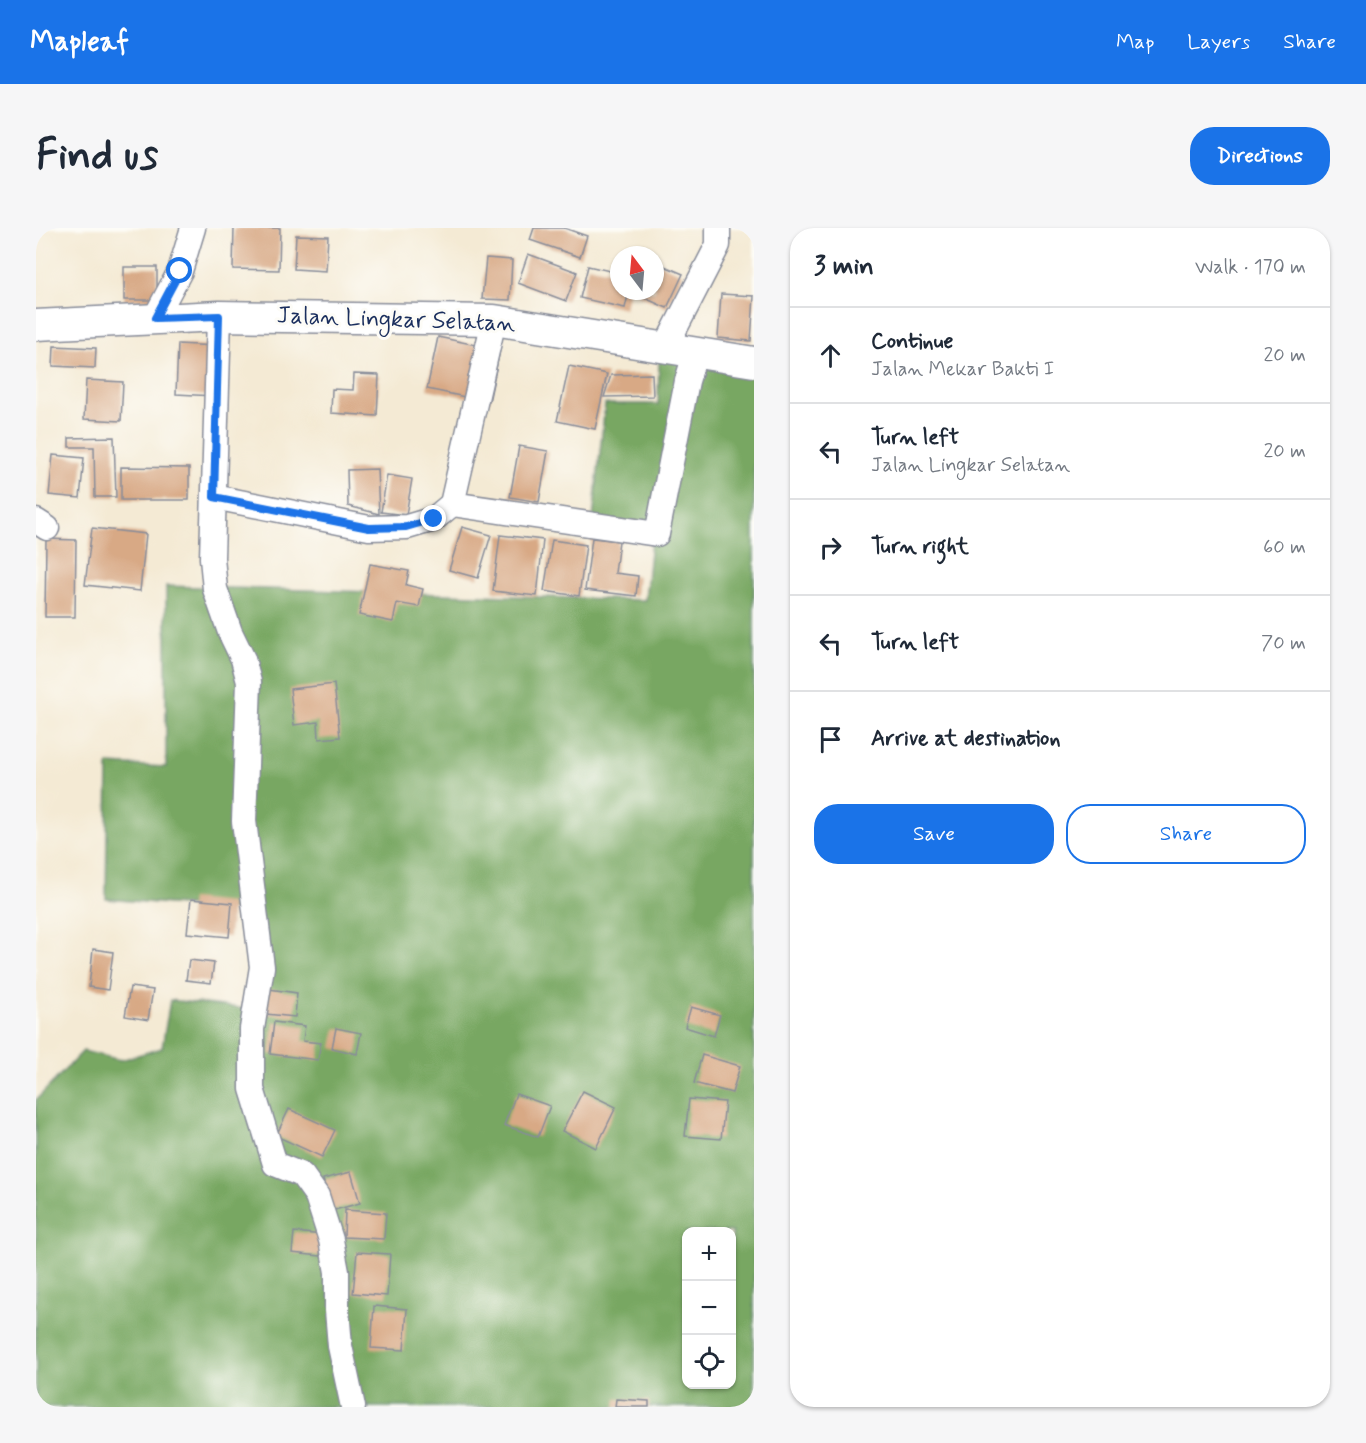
<!DOCTYPE html>
<meta charset="utf-8">
<style>
body{margin:0;font-family:Mynerve,sans-serif;background:#f6f6f7;color:#1f2937}
.controls{position:absolute;right:18px;bottom:18px;display:grid;overflow:hidden;border-radius:12px;box-shadow:0 2px 4px #0004}
.controls button{width:54px;height:54px;display:grid;place-items:center;padding:0;border:0;border-bottom:2px solid #e0e1e3;background:#fff;color:#1f2937;font:30px sans-serif}
.compass{position:absolute;left:574px;top:18px;width:54px;height:54px;border-radius:50%;background:#fff;box-shadow:0 2px 4px #0004;rotate:344deg}
.stop{position:absolute;width:18px;height:18px;margin:-14px;border:4px solid #1a73e8;border-radius:50%;background:#fff}
.stop.end{background:#1a73e8;border-color:#fff;box-shadow:0 2px 6px #0008}
.list{margin:0;padding:0;list-style:none}
h2{display:flex;justify-content:space-between;align-items:center;height:78px;margin:0;padding:0 24px;font-size:26px}
h2 small{font-size:20px;font-weight:400;color:#747a83}
.list li{display:grid;grid-template-columns:39px 1fr auto;gap:18px;align-items:center;box-sizing:border-box;height:96px;padding:0 24px;border-top:2px solid #e0e1e3}
.list b{display:block;font-size:22px;white-space:nowrap}
.list p{margin:0;font-size:20px;white-space:nowrap;color:#747a83}
.list em{font-size:20px;font-style:normal;color:#747a83}
.actions{display:flex;gap:12px;padding:18px 24px}
.actions a{flex:1;padding:14px 0;border:2px solid #1a73e8;border-radius:24px;text-align:center;font-size:21px;color:#1a73e8}
.actions .main{background:#1a73e8;color:#fff}
.icon{flex:none;width:33px;height:33px;fill:none;stroke:currentColor;stroke-width:2;stroke-linecap:round;stroke-linejoin:round}
.map{position:relative;flex:none;width:718px;height:1179px;overflow:hidden;border-radius:24px}
header{display:flex;align-items:center;gap:36px;box-sizing:border-box;height:84px;padding:0 30px;background:#1a73e8;color:#fff}
header strong{font-size:28px}
nav{display:flex;gap:33px;margin-inline-start:auto;font-size:21px}
.intro{display:flex;align-items:center;justify-content:space-between;box-sizing:border-box;height:144px;padding:0 36px}
h1{margin:0;font-size:42px}
.button{padding:15px 27px;border-radius:24px;background:#1a73e8;color:#fff;font-size:21px;font-weight:700}
main{display:flex;gap:36px;padding:0 36px}
aside{flex:1;background:#fff;border-radius:24px;box-shadow:0 2px 4px #0004}
.map>svg:first-child{display:block}
.forest{fill:#78a762;stroke:#4a6b60;stroke-width:1.5;fill-rule:evenodd}
.building{fill:#d8a985}
.lines{fill:none;stroke-linecap:round;stroke-linejoin:round}
.minor-casing{stroke:#888c99;stroke-width:27}
.tertiary-casing{stroke:#888c99;stroke-width:33}
.minor{stroke:#fff;stroke-width:24}
.tertiary{stroke:#fff;stroke-width:30}
.route{stroke:#1a73e8;stroke-width:8}
.labels{text-anchor:middle;dominant-baseline:central;stroke-width:6;stroke-linejoin:round;paint-order:stroke}
.street-label{font-size:24px;fill:#1b2f5e;stroke:#fdfcf7}
</style>
<header>
<strong>Mapleaf</strong>
<nav><a>Map</a><a>Layers</a><a>Share</a></nav>
</header>
<div class="intro"><h1>Find us</h1><a class="button">Directions</a></div>
<main>
<div class="map">
<svg width="718" height="1179" viewBox="0 0 718 1179">
<rect width="100%" height="100%" fill="#fdfcf7"/>
<filter id="ink" filterUnits="userSpaceOnUse"><feTurbulence type="fractalNoise" baseFrequency=".0167" numOctaves="2"/><feDisplacementMap in="SourceGraphic" scale="12" xChannelSelector="R" yChannelSelector="G"/><feConvolveMatrix kernelMatrix="1 2 1 2 8 2 1 2 1" color-interpolation-filters="sRGB"/></filter>
<filter id="wash" filterUnits="userSpaceOnUse"><feTurbulence type="fractalNoise" baseFrequency=".008" numOctaves="4" result="noise"/><feDisplacementMap in="SourceGraphic" scale="24" xChannelSelector="R" yChannelSelector="G"/><feGaussianBlur stdDeviation="1.35" result="paint"/><feColorMatrix in="noise" values="0 0 0 0 0 0 0 0 0 0 0 0 0 0 0 0 0 1.4 0 .05"/><feComposite in="paint" operator="in"/></filter>
<g filter="url(#wash)">
<rect width="100%" height="100%" fill="#f4ead4"/>
<path class="forest" d="M623,130L718,148V1179H0V872L47,823L85,832L126,820L134,772L213,781L220,739L210,682L70,671L72,536L130,539V358L609,372L616,304L556,301L569,176H622ZM650,1004H696V1156H650Z"/>
<g id="blocks">
<g class="building">
<polygon points="198,0 244,0 243,42 197,41"/>
<polygon points="498,0 528,0 551,8 544,29 494,12"/>
<polygon points="260,7 292,8 290,43 258,41"/>
<polygon points="492,26 541,44 530,73 482,55"/>
<polygon points="450,30 476,32 474,72 446,71"/>
<polygon points="619,34 647,46 631,80 602,67 603,63 619,63"/>
<polygon points="552,38 583,45 583,63 593,63 589,80 544,70"/>
<rect x="88" y="39" width="33" height="33"/>
<polygon points="685,66 718,68 715,113 682,110"/>
<polygon points="402,109 464,122 453,174 391,161"/>
<polygon points="142,116 180,118 178,168 140,166"/>
<polygon points="18,118 60,120 59,140 17,138"/>
<polygon points="533,138 571,146 559,201 521,193"/>
<polygon points="318,146 343,147 341,188 295,185 296,161 317,162"/>
<polygon points="616,146 617,168 568,169 575,147"/>
<polygon points="50,152 87,154 85,193 48,191"/>
<polygon points="78,209 80,269 59,269 58,219 33,219 33,210"/>
<polygon points="483,218 512,223 503,274 474,269"/>
<polygon points="17,227 48,230 44,270 13,267"/>
<polygon points="85,239 153,240 153,272 85,272"/>
<polygon points="341,241 343,286 312,278 311,242"/>
<polygon points="351,247 376,251 370,287 345,284"/>
<polygon points="426,299 455,307 442,350 413,342"/>
<polygon points="56,300 110,306 104,363 49,357"/>
<polygon points="464,307 507,312 501,368 457,363"/>
<polygon points="556,310 583,313 579,345 602,348 600,368 549,362"/>
<polygon points="10,311 40,312 39,389 9,389"/>
<polygon points="516,312 550,317 543,368 508,363"/>
<polygon points="334,336 373,343 370,357 387,361 383,379 361,375 357,394 323,387"/>
<polygon points="298,456 304,509 283,511 282,494 258,497 254,461"/>
<polygon points="155,671 196,675 193,709 151,705"/>
<polygon points="57,721 77,724 72,762 53,759"/>
<polygon points="153,732 178,735 175,755 150,752"/>
<polygon points="94,759 117,762 112,792 89,788"/>
<polygon points="233,761 261,765 259,789 230,786"/>
<polygon points="655,779 684,787 678,808 649,799"/>
<polygon points="238,794 269,798 267,813 285,815 282,832 234,826"/>
<polygon points="300,800 325,805 321,826 296,820"/>
<polygon points="666,827 704,838 696,865 658,855"/>
<polygon points="547,863 580,879 560,920 526,903"/>
<polygon points="480,866 514,878 502,909 468,897"/>
<polygon points="653,871 689,874 685,911 649,908"/>
<polygon points="253,881 299,902 286,929 240,908"/>
<polygon points="315,944 324,975 295,983 287,951"/>
<polygon points="309,982 350,985 348,1011 308,1009"/>
<polygon points="258,1004 287,1007 284,1028 256,1025"/>
<polygon points="321,1024 354,1026 351,1068 317,1065"/>
<polygon points="338,1078 371,1081 368,1122 335,1120"/>
<polygon points="580,1171 613,1173 613,1179 579,1179"/>
</g>
</g>
</g>
<g filter="url(#ink)">
<use href="#blocks" fill-opacity="0" stroke="#888c99" stroke-width="1.5"/>
<g class="lines">
<g class="minor-casing">
<g id="minor">
<polyline points="183,88 176,330 179,361 194,404 207,431 213,454 208,593 226,739 216,801 216,861 239,936 266,947 281,968 295,1012 301,1044 301,1082 304,1118 317,1179"/>
<polyline points="119,90 144,43 157,0"/>
<polyline points="458,92 416,276 621,306 651,153 660,123"/>
<polyline points="630,118 682,17 682,0"/>
<polyline points="178,269 333,300 371,299 398,291 416,276"/>
<polyline points="0,293 11,300"/>
</g>
</g>
<g class="tertiary-casing">
<polyline id="tertiary" points="0,97 183,88 458,92 718,134"/>
</g>
<use href="#minor" class="minor"/>
<use href="#tertiary" class="tertiary"/>
</g>
</g>
<g class="lines" filter="url(#ink)">
<polyline class="route" points="144,43 119,90 183,88 178,269 333,300 370,299 398,291"/>
</g>
<g class="labels">
<g class="street-label">
<text transform="translate(360 92) rotate(2)">Jalan Lingkar Selatan</text>
</g>
</g>
</svg>
<div class="controls">
<button>+</button>
<button>−</button>
<button><svg class="icon" aria-label="locate" viewBox="0 0 24 24"><circle cx="12" cy="12" r="6"/><path d="M12 2v4M12 18v4M2 12h4M18 12h4"/></svg></button>
</div>
<svg class="compass" viewBox="-18 -18 36 36"><path d="M0-13l5 13h-10z" fill="#e53935"/><path d="M0 13l5-13h-10z" fill="#747a83"/></svg>
<div class="stop" style="left:144px;top:43px"></div>
<div class="stop end" style="left:398px;top:291px"></div>
</div>
<aside>
<h2>3 min<small>Walk · 170 m</small></h2>
<ul class="list">
<li><svg class="icon" aria-label="ahead" viewBox="0 0 24 24"><path d="M12 20V5M6 11l6-6 6 6"/></svg><div><b>Continue</b><p>Jalan Mekar Bakti I</p></div><em>20 m</em></li>
<li><svg class="icon" aria-label="left" viewBox="0 0 24 24"><path d="M17 20v-9H6M10 6l-5 5 5 5"/></svg><div><b>Turn left</b><p>Jalan Lingkar Selatan</p></div><em>20 m</em></li>
<li><svg class="icon" aria-label="right" viewBox="0 0 24 24"><path d="M7 20v-9h11M14 6l5 5-5 5"/></svg><div><b>Turn right</b></div><em>60 m</em></li>
<li><svg class="icon" aria-label="left" viewBox="0 0 24 24"><path d="M17 20v-9H6M10 6l-5 5 5 5"/></svg><div><b>Turn left</b></div><em>70 m</em></li>
<li><svg class="icon" aria-label="arrive" viewBox="0 0 24 24"><path d="M6 21V4h12l-3 4 3 4H6"/></svg><div><b>Arrive at destination</b></div></li>
</ul>
<div class="actions"><a class="main">Save</a><a>Share</a></div>
</aside>
</main>
